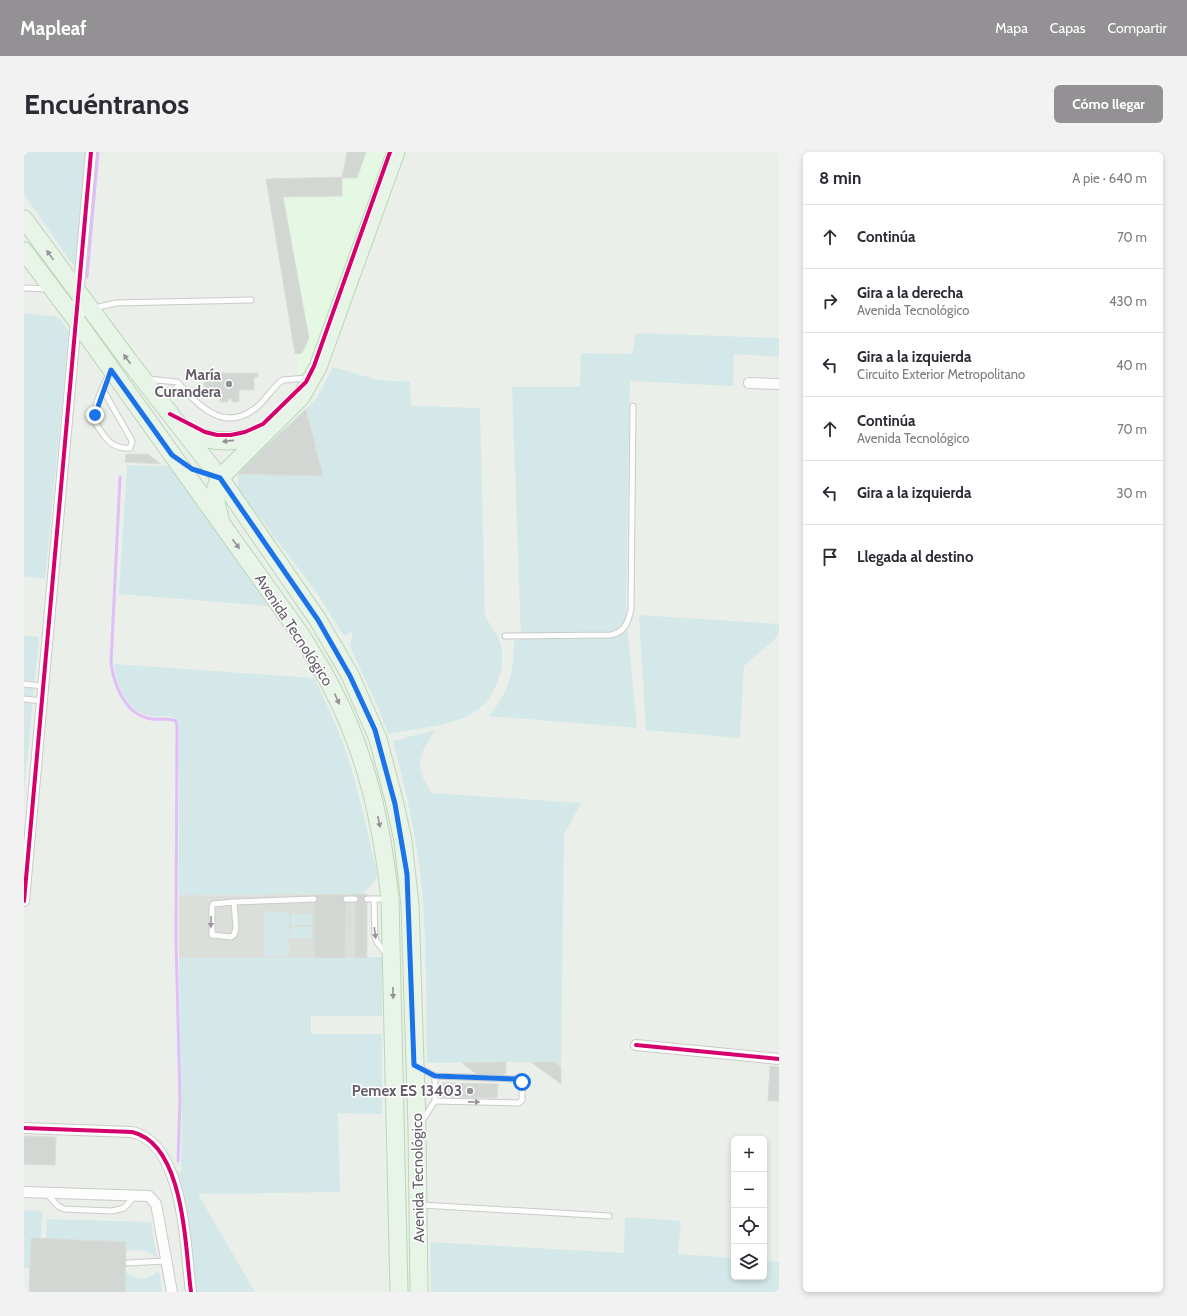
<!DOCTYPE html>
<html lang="es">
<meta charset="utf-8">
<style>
body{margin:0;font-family:Cabin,sans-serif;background:#f2f2f3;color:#2b2b33}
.controls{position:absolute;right:12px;bottom:12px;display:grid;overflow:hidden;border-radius:6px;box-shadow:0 2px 6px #0003}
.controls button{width:36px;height:36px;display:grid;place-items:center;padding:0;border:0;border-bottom:1px solid #e1e1e2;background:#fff;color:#2b2b33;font:20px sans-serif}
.stop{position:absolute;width:12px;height:12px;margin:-9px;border:3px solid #1a73e8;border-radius:50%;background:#fff}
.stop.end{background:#1a73e8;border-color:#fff;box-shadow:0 1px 4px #0008}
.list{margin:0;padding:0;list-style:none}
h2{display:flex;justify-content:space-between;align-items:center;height:52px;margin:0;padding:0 16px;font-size:17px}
h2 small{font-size:13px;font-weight:400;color:#7c7c81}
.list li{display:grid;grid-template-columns:26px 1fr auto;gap:12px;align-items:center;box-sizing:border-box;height:64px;padding:0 16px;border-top:1px solid #e1e1e2}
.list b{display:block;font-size:15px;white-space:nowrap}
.list p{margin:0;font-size:13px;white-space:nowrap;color:#7c7c81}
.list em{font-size:13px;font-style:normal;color:#7c7c81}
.icon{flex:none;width:22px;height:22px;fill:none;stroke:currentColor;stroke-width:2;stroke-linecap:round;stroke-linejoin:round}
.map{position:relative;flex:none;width:755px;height:1140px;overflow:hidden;border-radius:6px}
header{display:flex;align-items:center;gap:24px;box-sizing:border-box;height:56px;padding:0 20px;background:#949195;color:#fff}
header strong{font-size:19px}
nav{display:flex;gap:22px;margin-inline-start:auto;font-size:14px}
.intro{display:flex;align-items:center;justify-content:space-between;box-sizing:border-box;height:96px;padding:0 24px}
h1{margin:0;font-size:28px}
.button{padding:10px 18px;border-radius:6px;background:#949195;color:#fff;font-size:14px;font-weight:700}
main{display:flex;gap:24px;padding:0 24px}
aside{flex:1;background:#fff;border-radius:6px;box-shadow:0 2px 6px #0003}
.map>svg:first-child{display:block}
.commercial{fill:#e4f8e3}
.education{fill:#dae0d9}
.green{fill:#d5e8e9}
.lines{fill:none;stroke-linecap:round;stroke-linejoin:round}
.stream{stroke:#e2bef8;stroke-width:3}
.building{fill:#d3d7d3;stroke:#d9ded8}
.lane-casing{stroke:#cbcbca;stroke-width:7}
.street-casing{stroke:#cbcbca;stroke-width:12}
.primary-casing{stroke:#bad7b6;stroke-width:19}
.lane{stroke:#fcfdfc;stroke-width:5}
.street{stroke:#fcfdfc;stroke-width:10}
.primary{stroke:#e9f4e9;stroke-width:17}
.cycleway-casing{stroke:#fff;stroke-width:6}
.cycleway{stroke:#d6006c;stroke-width:4}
.oneway{fill:#939295}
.oneway2{fill:#9a969c}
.route{stroke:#1a73e8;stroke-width:5}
.poi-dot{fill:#949195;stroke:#fff;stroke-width:1.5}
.labels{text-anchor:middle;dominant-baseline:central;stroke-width:3;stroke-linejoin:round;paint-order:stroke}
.poi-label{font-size:15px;font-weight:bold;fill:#655e68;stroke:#fff;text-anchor:end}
.street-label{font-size:15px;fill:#655e68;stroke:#fff}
</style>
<header>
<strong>Mapleaf</strong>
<nav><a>Mapa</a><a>Capas</a><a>Compartir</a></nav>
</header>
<div class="intro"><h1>Encuéntranos</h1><a class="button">Cómo llegar</a></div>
<main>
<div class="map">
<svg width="755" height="1140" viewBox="0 0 755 1140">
<rect width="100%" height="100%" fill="#eaefe9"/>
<polygon class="commercial" points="323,0 364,0 289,209 281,220 275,221 242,27 318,25"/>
<polygon class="education" points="343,742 343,806 155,806 155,743"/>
<g class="green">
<polygon points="0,0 61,0 51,116 0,42"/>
<polygon points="0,161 34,165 45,179 21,427 0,424"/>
<path d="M612,181L755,186V205L710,202L709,234L606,229L602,461L613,576L465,564C485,540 490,519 490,488H497L488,235H556L557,201L608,202Z"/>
<path d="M309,215L354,228L386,230L387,254L456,256L461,464C465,472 473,481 476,490C484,514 470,551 447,562C424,575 389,577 364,582L353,553L326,495L329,479L320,484L293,441L214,337V322L299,324L282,257L293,246Z"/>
<polygon points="103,313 146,314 245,454 95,442"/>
<polygon points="615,463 755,472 755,480 752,486 720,514 716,586 622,578"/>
<polygon points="0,484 15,485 0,640"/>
<path d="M90,512L291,526C301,550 313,573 321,597C335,639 344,682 354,725L339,742L155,743V571L148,564C138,564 124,566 115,560C99,551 92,528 90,512Z"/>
<path d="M412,578C394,603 389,614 408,641L557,651L540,683L537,915L529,910L403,911C402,858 403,804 399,750C395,695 383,642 369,589Z"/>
<rect x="240" y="760" width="25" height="44"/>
<rect x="267" y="762" width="21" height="11"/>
<polygon points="267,775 288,775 288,786 266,786"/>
<polygon points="358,805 358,864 287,864 287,882 358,882 358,962 314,961 316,1040 174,1042 231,1140 171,1140 163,1070 153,1018 157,1022 158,959 155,806"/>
<polygon points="0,1058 18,1059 17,1087 7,1086 6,1116 0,1116"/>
<polygon points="601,1065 657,1069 654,1102 710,1106 710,1125 740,1125 740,1109 755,1110 755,1140 407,1140 406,1090 600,1101"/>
<path d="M23,1067L127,1070L133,1106C123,1098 114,1097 102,1099V1090L22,1087Z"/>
<path d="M135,1118L138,1140H101V1120C114,1129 124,1129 135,1118Z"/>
</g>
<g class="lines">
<g class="stream">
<polyline points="63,125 74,0"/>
<path d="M96,325L87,511C90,532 100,560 123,566C133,569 143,565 152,569L153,574L152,788L156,947L154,1009"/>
</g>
</g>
<g class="building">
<polygon points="323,0 342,0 333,26 318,26 318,44 259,45 285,186 278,201 271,202 242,27 318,25"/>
<polygon points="180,221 234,221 234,225 230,225 230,238 215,238 215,250 208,250 208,247 204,247 204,250 196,250 196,239 180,239"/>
<polygon points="282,257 299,324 214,322 237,299"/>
<polygon points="102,302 124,302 137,312 101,310"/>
<rect x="331" y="742" width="12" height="64"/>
<polygon points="290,743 322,743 321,806 290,806"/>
<polygon points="482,910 482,921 478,924 455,924 438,911"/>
<polygon points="507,910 530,910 537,915 537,932"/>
<polygon points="746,914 755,915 755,949 744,949"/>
<polygon points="418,931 474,932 473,946 418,945"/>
<polygon points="0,984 32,985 31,1013 0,1012"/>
<polygon points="7,1086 102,1090 101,1140 5,1140"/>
</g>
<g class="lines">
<g class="lane-casing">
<g id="lane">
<polyline points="0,136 24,137"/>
<polyline points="53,166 66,157 92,151 227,148"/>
<path d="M124,227L153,230C175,254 200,282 233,255C242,248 250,233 259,228L284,226"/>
<path d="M79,238L107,287L108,290L106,296C95,297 87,293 81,285C78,280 72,274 71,269C68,254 80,234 86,220"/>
<polyline points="137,247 156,233"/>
<path d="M481,484L587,483C601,480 604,470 607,458L609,254"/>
<polyline points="0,532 19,534"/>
<polyline points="0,547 17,549"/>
<polyline points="322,747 331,747"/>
<polyline points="343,747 363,747"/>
<polyline points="350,747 351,785 353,790 362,802"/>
<polyline points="210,750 212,776 210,783 207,785 188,783 188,755 189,752 210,750 290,747"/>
<polyline points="394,915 411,924 492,927 498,930 498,948 495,951 411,949"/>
<polyline points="398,969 411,949 411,924"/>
<polyline points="23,1042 34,1054 40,1057 88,1059 100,1056 111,1044"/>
<polyline points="397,1053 585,1064"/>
<polyline points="104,1111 142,1109"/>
</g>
</g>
<g class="street-casing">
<g id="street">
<polyline points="725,231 755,232"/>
<polyline points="0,749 67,0"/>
<polyline points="612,893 755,907"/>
<path d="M0,976L108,980C161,992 161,1096 167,1140"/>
<polyline points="0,1040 125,1044 132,1052 148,1140"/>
</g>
</g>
<g class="primary-casing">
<g id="primary">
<polyline points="0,67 105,209 196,326 294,468 326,523 354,587 371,652 379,689 386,753 393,975 395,1140"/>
<path d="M0,99L52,168L277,483C288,501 299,518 308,536C343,603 358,673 366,747L375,1140"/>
<path d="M162,282C194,290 205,293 238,281"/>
<path d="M196,366C192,352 188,339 196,326L277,245L294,215L372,0"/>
</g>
</g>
<use href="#lane" class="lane"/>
<use href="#street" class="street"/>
<use href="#primary" class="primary"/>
<g class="cycleway-casing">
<g id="cycleway">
<polyline points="146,262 181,280 193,283 207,283 221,280 239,272 282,230 290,214 366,0"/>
<polyline points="0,749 67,0"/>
<polyline points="612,893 755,907"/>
<path d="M0,976L108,980C161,992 161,1096 167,1140"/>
</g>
</g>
<use href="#cycleway" class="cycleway"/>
</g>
<defs><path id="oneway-solid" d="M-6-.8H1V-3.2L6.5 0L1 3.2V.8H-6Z"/></defs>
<g class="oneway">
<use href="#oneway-solid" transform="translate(26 103) rotate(-126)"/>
<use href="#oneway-solid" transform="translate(103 207) rotate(-127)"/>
<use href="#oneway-solid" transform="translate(204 289) rotate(174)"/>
<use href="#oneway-solid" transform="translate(212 392) rotate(53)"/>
<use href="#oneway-solid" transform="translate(313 547) rotate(66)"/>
<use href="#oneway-solid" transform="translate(355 670) rotate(78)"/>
<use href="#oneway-solid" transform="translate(369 841) rotate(89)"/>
</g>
<g class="oneway2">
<use href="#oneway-solid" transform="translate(187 770) rotate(91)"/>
<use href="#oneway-solid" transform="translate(351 781) rotate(83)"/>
<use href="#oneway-solid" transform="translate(450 950) rotate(1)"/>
</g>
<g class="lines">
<polyline class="route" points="71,263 87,218 148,303 168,317 196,326 294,468 326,524 351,578 371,652 383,722 390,913 411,924 492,927 498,930"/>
</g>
<g class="poi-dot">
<circle cx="205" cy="232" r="4"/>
<circle cx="446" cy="939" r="4"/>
</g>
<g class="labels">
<g class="poi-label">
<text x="197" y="223">María<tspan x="197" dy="17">Curandera</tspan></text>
<text x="438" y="939">Pemex ES 13403</text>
</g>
<g class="street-label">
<text transform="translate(270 478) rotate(57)">Avenida Tecnológico</text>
<text transform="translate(394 1026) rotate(-91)">Avenida Tecnológico</text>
</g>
</g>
</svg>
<div class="controls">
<button>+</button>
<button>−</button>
<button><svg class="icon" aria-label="locate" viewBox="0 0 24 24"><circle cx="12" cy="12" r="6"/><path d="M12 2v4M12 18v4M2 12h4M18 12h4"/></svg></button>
<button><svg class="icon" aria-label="layers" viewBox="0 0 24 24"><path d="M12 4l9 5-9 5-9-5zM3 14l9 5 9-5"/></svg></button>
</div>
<div class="stop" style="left:498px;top:930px"></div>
<div class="stop end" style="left:71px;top:263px"></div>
</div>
<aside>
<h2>8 min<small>A pie · 640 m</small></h2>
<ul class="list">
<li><svg class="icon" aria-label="ahead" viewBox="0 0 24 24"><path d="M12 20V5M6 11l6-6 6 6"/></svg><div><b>Continúa</b></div><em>70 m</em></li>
<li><svg class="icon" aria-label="right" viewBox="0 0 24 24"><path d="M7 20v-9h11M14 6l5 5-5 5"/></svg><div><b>Gira a la derecha</b><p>Avenida Tecnológico</p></div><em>430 m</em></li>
<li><svg class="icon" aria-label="left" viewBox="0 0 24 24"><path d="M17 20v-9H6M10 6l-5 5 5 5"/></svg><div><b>Gira a la izquierda</b><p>Circuito Exterior Metropolitano</p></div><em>40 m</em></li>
<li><svg class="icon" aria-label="ahead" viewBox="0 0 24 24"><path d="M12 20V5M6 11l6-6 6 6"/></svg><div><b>Continúa</b><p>Avenida Tecnológico</p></div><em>70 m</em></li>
<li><svg class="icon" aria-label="left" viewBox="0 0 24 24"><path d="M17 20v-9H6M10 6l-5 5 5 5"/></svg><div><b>Gira a la izquierda</b></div><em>30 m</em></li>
<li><svg class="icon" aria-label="arrive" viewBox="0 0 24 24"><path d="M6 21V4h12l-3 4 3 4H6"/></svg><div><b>Llegada al destino</b></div></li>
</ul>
</aside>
</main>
